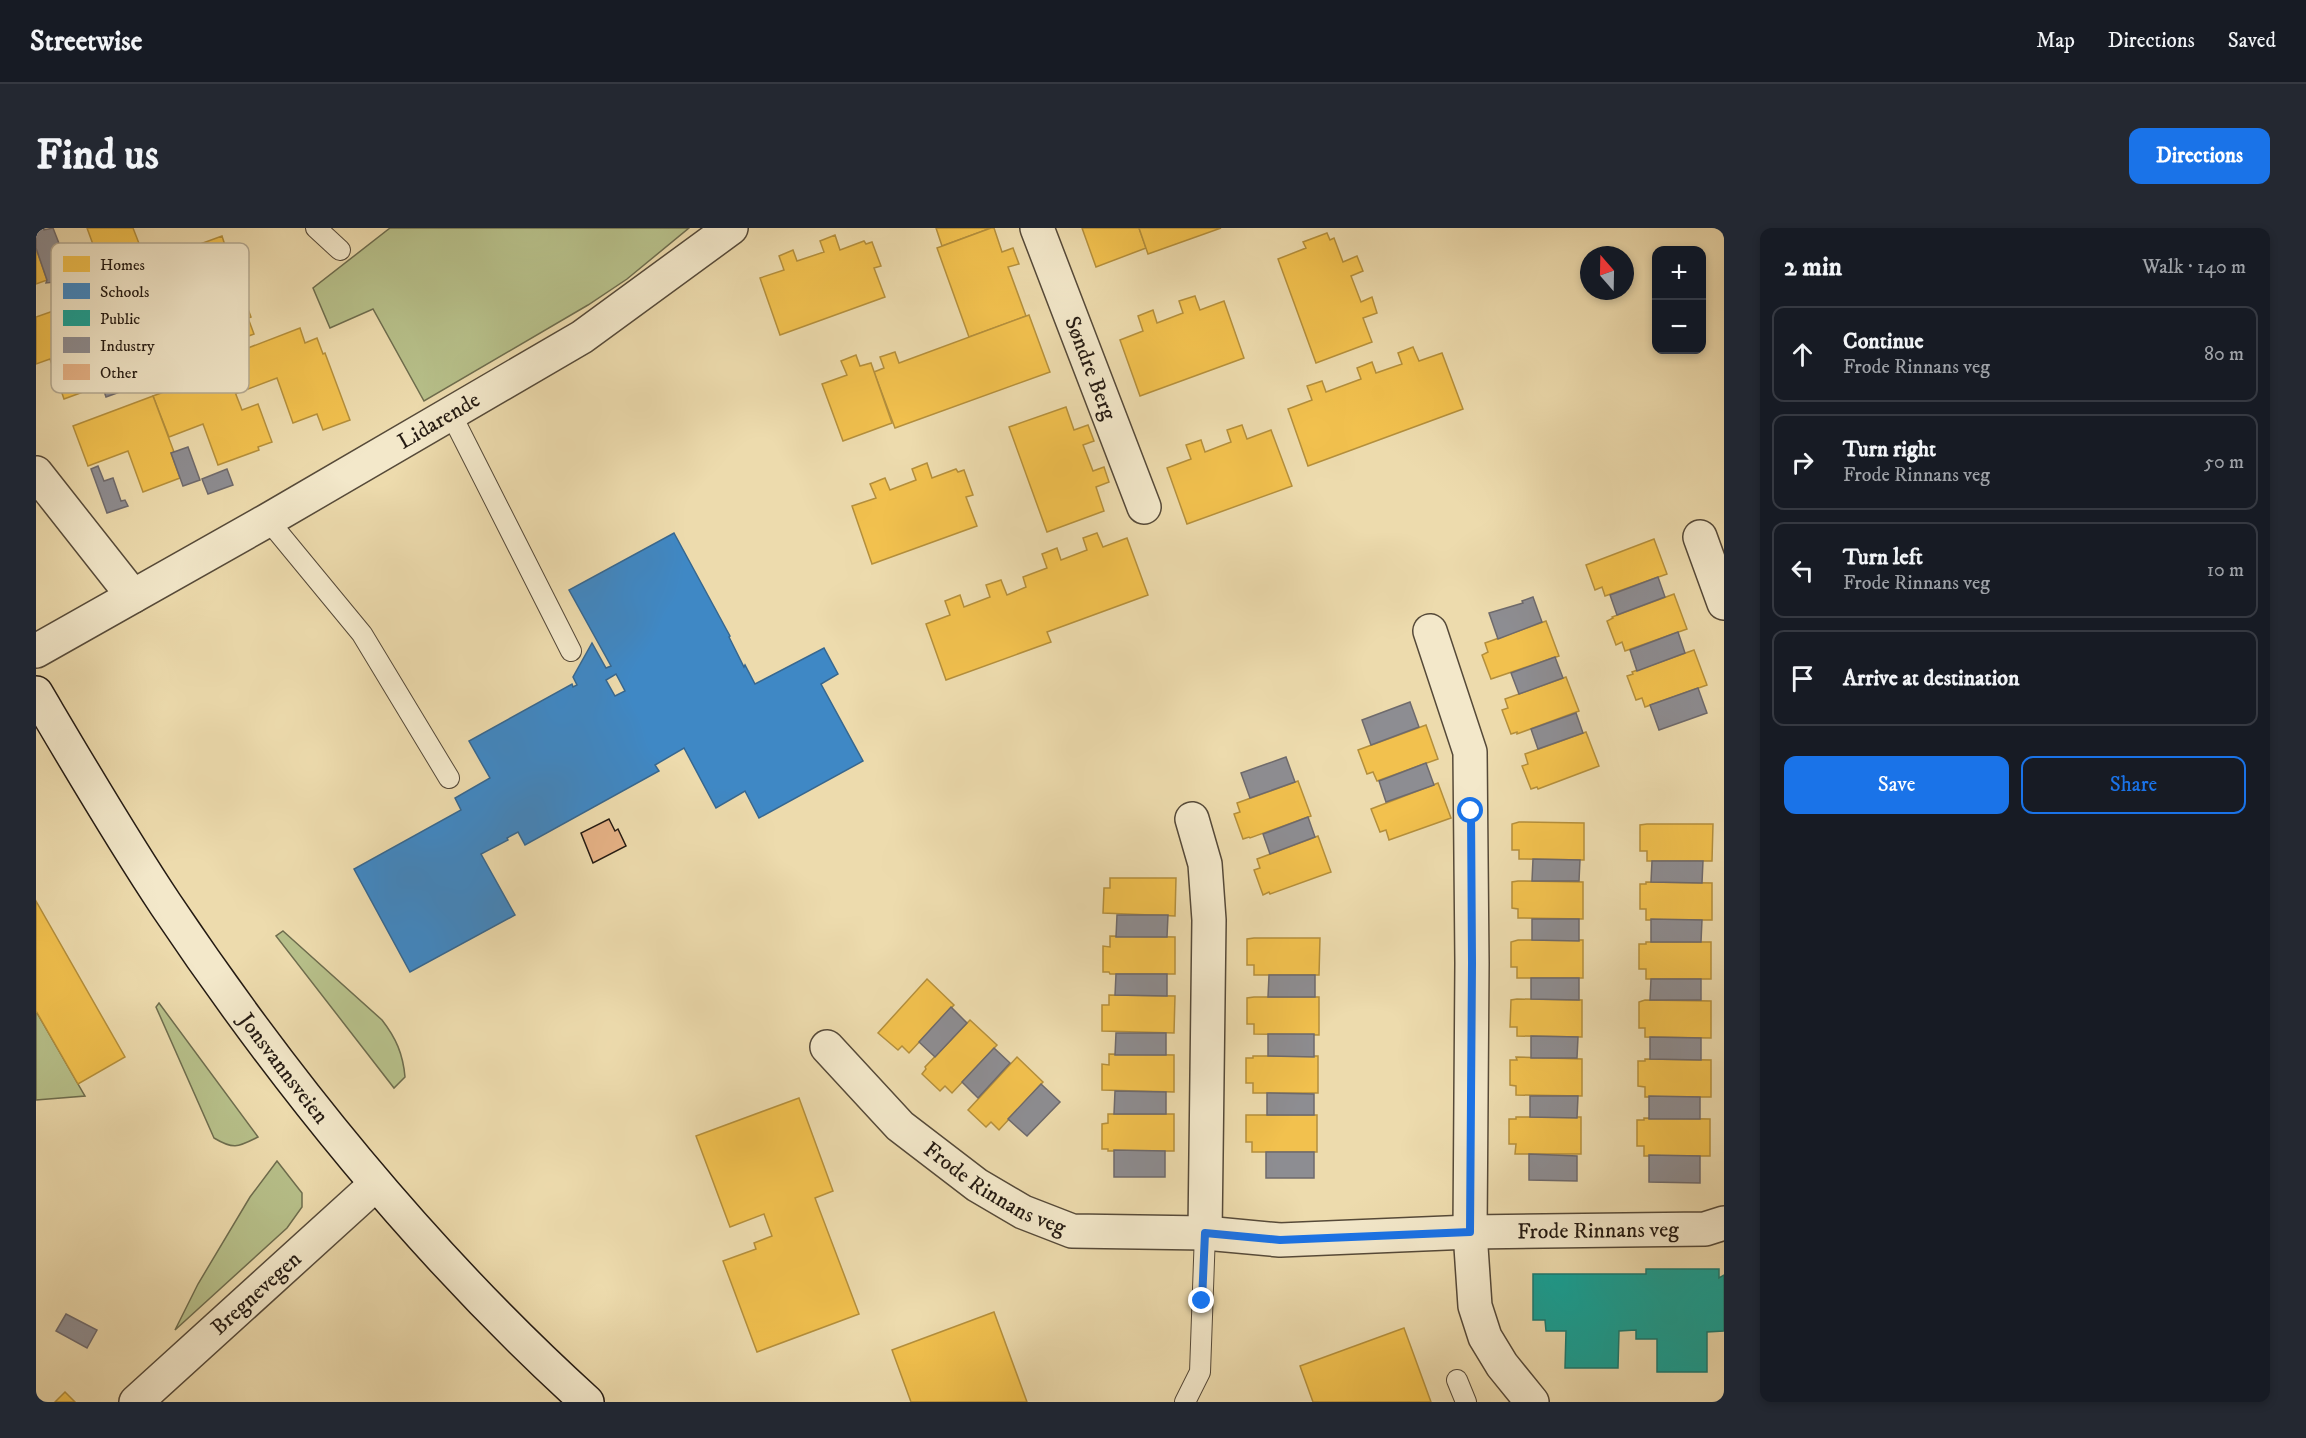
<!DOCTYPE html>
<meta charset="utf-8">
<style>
body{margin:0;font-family:"IM FELL DW Pica",serif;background:#242831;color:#f1f3f6}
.controls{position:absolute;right:18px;top:18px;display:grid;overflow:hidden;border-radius:12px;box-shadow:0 3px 9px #0003}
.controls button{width:54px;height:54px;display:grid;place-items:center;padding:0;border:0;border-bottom:2px solid #363941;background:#171b24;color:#f1f3f6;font:30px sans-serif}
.compass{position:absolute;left:1544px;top:18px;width:54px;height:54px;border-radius:50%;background:#171b24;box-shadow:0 3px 9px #0003;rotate:340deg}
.stop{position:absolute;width:18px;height:18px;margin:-14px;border:4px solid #1a73e8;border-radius:50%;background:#fff}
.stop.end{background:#1a73e8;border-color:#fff;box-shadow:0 2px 6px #0008}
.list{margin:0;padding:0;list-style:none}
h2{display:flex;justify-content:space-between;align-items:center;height:78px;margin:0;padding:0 24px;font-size:26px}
h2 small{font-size:20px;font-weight:400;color:#9ea1a6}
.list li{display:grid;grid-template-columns:39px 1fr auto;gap:18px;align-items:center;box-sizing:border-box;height:96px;margin:0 12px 12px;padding:0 12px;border:2px solid #363941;border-radius:12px}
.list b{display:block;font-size:22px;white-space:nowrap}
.list p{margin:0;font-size:20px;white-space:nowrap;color:#9ea1a6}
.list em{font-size:20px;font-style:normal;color:#9ea1a6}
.actions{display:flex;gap:12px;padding:18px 24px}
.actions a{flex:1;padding:14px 0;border:2px solid #1a73e8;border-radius:12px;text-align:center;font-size:21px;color:#1a73e8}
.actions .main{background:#1a73e8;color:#fff}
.icon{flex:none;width:33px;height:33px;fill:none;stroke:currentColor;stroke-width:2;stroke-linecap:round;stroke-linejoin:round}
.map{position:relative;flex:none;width:1688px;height:1174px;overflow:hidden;border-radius:12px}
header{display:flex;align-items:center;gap:36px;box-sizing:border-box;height:84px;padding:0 30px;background:#171b24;border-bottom:2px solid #363941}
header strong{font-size:28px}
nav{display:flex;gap:33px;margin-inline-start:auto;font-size:21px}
.intro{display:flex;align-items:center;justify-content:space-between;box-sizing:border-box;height:144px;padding:0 36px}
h1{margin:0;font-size:42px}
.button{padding:15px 27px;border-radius:12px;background:#1a73e8;color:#fff;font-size:21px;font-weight:700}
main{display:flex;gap:36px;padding:0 36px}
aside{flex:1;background:#171b24;border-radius:12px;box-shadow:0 3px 9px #0003}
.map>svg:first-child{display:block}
.green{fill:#b7c08a;stroke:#6e6d4e;stroke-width:1.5}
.homes{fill:#f2c14e;stroke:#b48f3c;stroke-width:1.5}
.schools{fill:#3f88c5;stroke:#37678f;stroke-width:1.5;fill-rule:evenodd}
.public{fill:#17a398;stroke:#1b7a70;stroke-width:1.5}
.industry{fill:#8d8d92;stroke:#6e6a6c;stroke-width:1.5}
.building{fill:#e6b286;stroke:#241a12;stroke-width:1.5}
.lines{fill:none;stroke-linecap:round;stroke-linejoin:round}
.lane-casing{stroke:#564a39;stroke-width:22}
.street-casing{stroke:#564a39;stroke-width:36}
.secondary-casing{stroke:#241a12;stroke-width:36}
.lane{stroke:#f3e8ca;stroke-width:20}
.street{stroke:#f3e8ca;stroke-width:33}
.secondary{stroke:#f3e8ca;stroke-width:33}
.route{stroke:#1a73e8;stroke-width:8}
.labels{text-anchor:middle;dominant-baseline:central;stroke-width:6;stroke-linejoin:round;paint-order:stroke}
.street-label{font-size:22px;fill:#241a12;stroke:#f3e8ca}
.key{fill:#f3e8ca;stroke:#b5aa93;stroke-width:1.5}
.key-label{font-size:16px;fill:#241a12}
</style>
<header>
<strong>Streetwise</strong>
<nav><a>Map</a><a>Directions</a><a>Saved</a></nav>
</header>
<div class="intro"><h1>Find us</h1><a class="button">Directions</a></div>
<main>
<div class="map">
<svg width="1688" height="1174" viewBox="0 0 1688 1174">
<rect width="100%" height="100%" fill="#eddbad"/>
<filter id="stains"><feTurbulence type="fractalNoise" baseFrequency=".00333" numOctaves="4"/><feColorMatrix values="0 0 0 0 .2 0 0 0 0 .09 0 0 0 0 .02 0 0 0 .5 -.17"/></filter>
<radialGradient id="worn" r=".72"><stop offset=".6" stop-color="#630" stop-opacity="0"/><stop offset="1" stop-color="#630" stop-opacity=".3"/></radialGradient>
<g class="green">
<polygon points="354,0 653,0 591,51 552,77 388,173 337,81 294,100 277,60"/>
<path d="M247,703L346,792C360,810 367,826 369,849L358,860L240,708Z"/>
<path d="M123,775L222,909C202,919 198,922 178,910L120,779Z"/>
<polygon points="0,783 42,856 49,868 0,872"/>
<polygon points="241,933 266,965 266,979 251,1000 139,1102 162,1056 214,969"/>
</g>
<g class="homes">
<polygon points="51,0 97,0 104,18 63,33"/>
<polygon points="900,0 955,0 906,18"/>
<polygon points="955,0 958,0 966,24 977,20 983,36 972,39 990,88 933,109 901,20"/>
<polygon points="1046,0 1103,0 1110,20 1060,39"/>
<polygon points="1103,0 1185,0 1112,26"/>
<polygon points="1291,5 1294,12 1298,10 1307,34 1321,28 1327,43 1315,48 1325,74 1336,69 1341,85 1327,90 1336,114 1280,135 1242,31 1270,20 1267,14"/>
<polygon points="799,7 804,22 828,13 830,16 836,14 845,38 838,40 849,69 744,107 724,50 748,42 743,28 757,22 761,33 788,24 784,13"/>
<polygon points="186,8 195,36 202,33 211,60 205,62 215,89 179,102 185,119 158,128 152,111 173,103 158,59 123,71 115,48 109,50 104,38"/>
<polygon points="0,20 11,52 0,56"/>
<polygon points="1159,68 1164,82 1188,73 1208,130 1104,168 1084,112 1107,103 1102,88 1117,82 1121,95 1147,85 1143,73"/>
<polygon points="40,75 69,156 28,171 14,131 0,136 0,89"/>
<polygon points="993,87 1014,144 859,200 838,144 848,140 844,129 859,124 863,135"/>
<polygon points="212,90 218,106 199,113 193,97"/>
<polygon points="264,100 269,115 281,110 287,126 289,125 314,192 287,202 281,186 257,195 241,150 199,166 186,130"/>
<polygon points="1377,119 1383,133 1406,125 1427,181 1272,238 1252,181 1276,172 1271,158 1286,153 1290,164 1325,151 1321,140 1336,134 1340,145 1366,136 1362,125"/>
<polygon points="820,127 824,138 835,135 856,195 807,213 786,156 811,147 805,133"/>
<polygon points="190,141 206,182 222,176 236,214 222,219 223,222 182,237 167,196 133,209 117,168"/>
<polygon points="117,168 138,224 135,225 144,250 107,264 92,223 52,238 37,198"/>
<polygon points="1030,179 1038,202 1052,197 1058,213 1047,217 1057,243 1068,239 1073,254 1060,259 1068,283 1011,304 973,199"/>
<polygon points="1206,197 1211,211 1235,202 1256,258 1151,296 1131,240 1155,231 1150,217 1165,212 1169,224 1195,214 1191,202"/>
<polygon points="891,235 896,250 920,241 922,244 928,242 937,267 930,269 941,298 836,336 816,278 840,270 834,256 849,250 854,262 880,252 876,241"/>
<polygon points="1061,305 1067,319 1091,310 1112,367 1011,404 1015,414 910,452 890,396 914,387 909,373 924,367 928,379 954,369 950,357 965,352 971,367 990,359 987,349 1011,340 1006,326 1021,320 1025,332 1051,322 1047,310"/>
<polygon points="1618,311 1631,346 1569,368 1566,359 1559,362 1550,337"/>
<polygon points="1638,366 1651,401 1589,423 1586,414 1580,417 1571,393 1577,390 1576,389"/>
<polygon points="1510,393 1523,428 1455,451 1446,427 1452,424 1449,415"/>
<polygon points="1658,422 1671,457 1609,479 1606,470 1600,472 1591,448 1597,446 1596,444"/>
<polygon points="1530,449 1543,483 1481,506 1481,504 1475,506 1466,482 1472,480 1469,471"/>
<polygon points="1390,497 1402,531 1341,553 1337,544 1331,546 1322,522"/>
<polygon points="1550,504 1563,538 1502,561 1501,559 1495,561 1486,538 1492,536 1489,526"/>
<polygon points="1262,553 1275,588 1214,610 1213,609 1207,611 1198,586 1204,584 1201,575"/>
<polygon points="1402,555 1415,590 1353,612 1350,602 1344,604 1335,581"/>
<polygon points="1483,594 1548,595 1548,632 1483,631 1483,622 1476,622 1476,596"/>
<polygon points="1611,596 1677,596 1676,633 1611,633 1611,623 1604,623 1604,597"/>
<polygon points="1282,608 1295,644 1234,666 1233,664 1227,667 1218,642 1224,640 1221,631"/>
<polygon points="1074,650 1140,650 1139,688 1067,685 1068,660 1074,660"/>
<polygon points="1482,653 1547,654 1547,691 1482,690 1482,681 1476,680 1476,654"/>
<polygon points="1610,654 1676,655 1676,692 1610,692 1610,681 1604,681 1604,656 1610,656"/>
<polygon points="0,673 89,829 42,856 0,783"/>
<polygon points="1074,708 1139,709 1139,746 1074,746 1073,744 1067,744 1067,718 1074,719"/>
<polygon points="1218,710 1284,710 1283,747 1218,747 1218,737 1211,737 1211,711"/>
<polygon points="1482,712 1547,712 1547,750 1481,750 1481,739 1475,739 1475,714"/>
<polygon points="1610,714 1675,714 1675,751 1610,751 1610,741 1603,741 1603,716 1610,716"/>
<polygon points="891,751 918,777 873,825 866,818 862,822 842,805"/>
<polygon points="1073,767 1139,768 1138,805 1066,803 1066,777 1073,777"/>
<polygon points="1218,769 1283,769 1283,807 1218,806 1218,796 1211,796 1211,770"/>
<polygon points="1481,771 1546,772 1546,809 1481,808 1481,799 1474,799 1475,772"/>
<polygon points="1609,772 1675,773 1675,810 1609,809 1609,800 1603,800 1603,774"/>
<polygon points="934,792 961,817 916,865 909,858 904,863 886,846 890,841 889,839"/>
<polygon points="1073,826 1138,827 1138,864 1066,862 1066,836 1073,837"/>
<polygon points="1217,828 1282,828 1282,865 1217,865 1217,855 1210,855 1210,830 1217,830"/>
<polygon points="981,829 1007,854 963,902 955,894 950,899 932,882"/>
<polygon points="1480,829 1546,831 1546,868 1480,867 1480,858 1474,857 1474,832 1481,832"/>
<polygon points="1609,831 1675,832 1675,869 1609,869 1609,859 1602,858 1602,833 1609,833"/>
<polygon points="763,870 797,963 779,970 823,1086 721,1124 687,1033 720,1021 718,1015 736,1008 728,986 694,999 660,908"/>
<polygon points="1072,886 1138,886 1138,923 1072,923 1072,921 1066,921 1066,896 1072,895"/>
<polygon points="1210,887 1281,887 1281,924 1216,924 1216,914 1210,914"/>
<polygon points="1480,889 1545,889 1545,926 1479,926 1480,916 1473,916 1473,891 1480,891"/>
<polygon points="1608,890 1674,891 1674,928 1608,928 1608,918 1601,918 1601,892 1608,892"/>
<polygon points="958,1084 991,1174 875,1174 856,1122"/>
<polygon points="1368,1100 1395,1174 1277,1174 1264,1138"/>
<polygon points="29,1164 39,1174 19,1174"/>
</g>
<path class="schools" d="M638,305L694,408L693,409L708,439L709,437L719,456L788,420L802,446L785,456L827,533L723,590L709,563L680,580L648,520L619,537L623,543L489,617L482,604L471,610L472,612L445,626L479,687L374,744L318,641L425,582L419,570L454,550L433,513L536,456L537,459L541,457L537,449L556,415L570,440L575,438L533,362ZM580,446L589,463L579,468L570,452Z"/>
<polygon class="public" points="1610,1041 1683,1041 1683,1050 1688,1047 1688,1103 1671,1104 1671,1144 1621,1144 1621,1111 1600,1111 1600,1102 1583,1103 1582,1140 1529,1140 1530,1103 1510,1103 1509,1092 1497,1092 1497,1046 1610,1046"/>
<g class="industry">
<polygon points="0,0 7,0 8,2 17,0 24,18 28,53 10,55 11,52 0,20"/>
<polygon points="95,142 98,149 111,145 114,153 70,169 66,157 69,156 67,151"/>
<polygon points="152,219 164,252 147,258 135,225"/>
<polygon points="62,238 68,253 77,250 85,273 89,272 92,278 71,285 55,241"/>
<polygon points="191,241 197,257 172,266 166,251"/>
<polygon points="1622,349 1629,369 1581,387 1574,367"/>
<polygon points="1497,369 1506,394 1462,411 1453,385 1487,375 1486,373"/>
<polygon points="1642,404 1649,425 1601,443 1594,422"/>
<polygon points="1519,429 1527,450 1483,466 1475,445"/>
<polygon points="1662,460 1671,485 1623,502 1614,477"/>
<polygon points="1374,474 1383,499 1335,517 1326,492"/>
<polygon points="1540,485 1547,505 1502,521 1495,501"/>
<polygon points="1250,529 1259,554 1214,570 1205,545"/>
<polygon points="1390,535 1398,557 1350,574 1343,553"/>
<polygon points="1272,589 1279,609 1234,626 1227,606"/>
<polygon points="1497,631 1544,632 1543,653 1496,653"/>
<polygon points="1616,633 1667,633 1666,655 1615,654"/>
<polygon points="1081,687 1132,687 1131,709 1080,709"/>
<polygon points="1496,691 1543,691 1543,713 1496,712"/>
<polygon points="1615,691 1666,692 1665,714 1615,714"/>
<polygon points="1080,746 1131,746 1131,768 1079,767"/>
<polygon points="1233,747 1279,747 1279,769 1232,769"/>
<polygon points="1495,750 1543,750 1543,772 1495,771"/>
<polygon points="1615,751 1665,751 1665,772 1614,772"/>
<polygon points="915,779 931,795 899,829 883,814"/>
<polygon points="1080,805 1130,805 1130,827 1079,827"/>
<polygon points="1232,806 1278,806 1278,829 1232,828"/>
<polygon points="1495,808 1542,809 1541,830 1495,830"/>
<polygon points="1614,809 1665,810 1665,832 1614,831"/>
<polygon points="958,820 974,835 942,870 926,854"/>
<polygon points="1005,856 1024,874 991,908 972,891"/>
<polygon points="1079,863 1130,864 1130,886 1078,886"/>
<polygon points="1231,865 1278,866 1278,887 1231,887"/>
<polygon points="1494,868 1542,868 1541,890 1494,889"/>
<polygon points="1613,868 1664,869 1664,891 1613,891"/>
<polygon points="1078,922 1129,923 1129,949 1078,949"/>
<rect x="1230" y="924" width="48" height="26"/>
<polygon points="1493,926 1541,928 1541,953 1493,952"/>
<polygon points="1613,927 1664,928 1664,955 1613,954"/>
<polygon points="30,1086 61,1102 51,1120 20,1103"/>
</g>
<polygon class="building" points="573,591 579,603 582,601 590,618 557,635 545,605"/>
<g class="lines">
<g class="lane-casing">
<g id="lane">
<polyline points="280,0 304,22"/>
<polyline points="415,186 535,423"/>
<polyline points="232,292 326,406 413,550"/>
<polyline points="1421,1152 1430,1174"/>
<polyline points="1149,1174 1164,1144 1169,1005"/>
</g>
</g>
<g class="street-casing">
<g id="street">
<path id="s1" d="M1001,0L1108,279"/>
<polyline points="0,245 97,368"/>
<polyline points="1664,309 1688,375"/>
<polyline points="1394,403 1434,524 1436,735 1434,1004 1439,1078 1449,1109 1466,1137 1496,1174"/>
<path id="s2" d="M0,423L232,292L546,109L695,0"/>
<polyline points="1156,591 1169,636 1173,692 1169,1005"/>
<path id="s3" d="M791,819L864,898L941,957L987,984L1036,1003L1169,1005L1244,1012L1434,1004L1669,1001L1688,995"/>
<path id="s4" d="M100,1174L340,956"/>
</g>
</g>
<g class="secondary-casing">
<g id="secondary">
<path id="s5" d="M0,465C42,536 84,608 130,677C251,857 390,1028 551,1174"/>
</g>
</g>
<use href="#lane" class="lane"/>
<use href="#street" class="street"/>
<use href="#secondary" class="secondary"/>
</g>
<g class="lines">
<polyline class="route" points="1166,1073 1169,1005 1244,1012 1434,1004 1436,735 1435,583"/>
</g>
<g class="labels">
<g class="street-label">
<text stroke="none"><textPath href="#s1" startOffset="150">Søndre Berg</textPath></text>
<text stroke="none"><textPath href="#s2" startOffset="464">Lidarende</textPath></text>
<text stroke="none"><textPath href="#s5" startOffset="450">Jonsvannsveien</textPath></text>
<text stroke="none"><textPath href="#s3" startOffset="222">Frode Rinnans veg</textPath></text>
<text stroke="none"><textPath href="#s3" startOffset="837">Frode Rinnans veg</textPath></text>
<text stroke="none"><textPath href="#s4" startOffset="162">Bregnevegen</textPath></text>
</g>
</g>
<rect x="15" y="15" width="198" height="150" rx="9" class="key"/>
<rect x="27" y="28" width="27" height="16" fill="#f2c14e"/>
<rect x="27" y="55" width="27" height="16" fill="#3f88c5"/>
<rect x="27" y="82" width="27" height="16" fill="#17a398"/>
<rect x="27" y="109" width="27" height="16" fill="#8d8d92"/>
<rect x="27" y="136" width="27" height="16" fill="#e6b286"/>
<g class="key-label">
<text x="64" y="42">Homes</text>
<text x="64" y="69">Schools</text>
<text x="64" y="96">Public</text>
<text x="64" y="123">Industry</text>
<text x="64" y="150">Other</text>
</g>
<rect width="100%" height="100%" filter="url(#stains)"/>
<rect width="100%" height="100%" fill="url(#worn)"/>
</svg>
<div class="controls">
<button>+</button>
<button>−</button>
</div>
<svg class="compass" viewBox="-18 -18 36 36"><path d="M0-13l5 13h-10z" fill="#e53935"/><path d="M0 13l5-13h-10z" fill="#9ea1a6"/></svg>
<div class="stop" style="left:1435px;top:583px"></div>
<div class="stop end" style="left:1166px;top:1073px"></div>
</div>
<aside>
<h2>2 min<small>Walk · 140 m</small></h2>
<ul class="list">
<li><svg class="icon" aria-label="ahead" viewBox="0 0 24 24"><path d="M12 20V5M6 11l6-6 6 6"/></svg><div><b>Continue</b><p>Frode Rinnans veg</p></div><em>80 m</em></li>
<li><svg class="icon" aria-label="right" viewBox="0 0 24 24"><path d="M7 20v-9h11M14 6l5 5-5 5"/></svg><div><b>Turn right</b><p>Frode Rinnans veg</p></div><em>50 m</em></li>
<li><svg class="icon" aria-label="left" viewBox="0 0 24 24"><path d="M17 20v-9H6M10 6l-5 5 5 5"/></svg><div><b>Turn left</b><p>Frode Rinnans veg</p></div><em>10 m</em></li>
<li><svg class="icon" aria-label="arrive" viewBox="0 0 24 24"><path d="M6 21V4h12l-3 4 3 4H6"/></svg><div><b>Arrive at destination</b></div></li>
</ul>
<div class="actions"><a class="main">Save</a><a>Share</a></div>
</aside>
</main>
